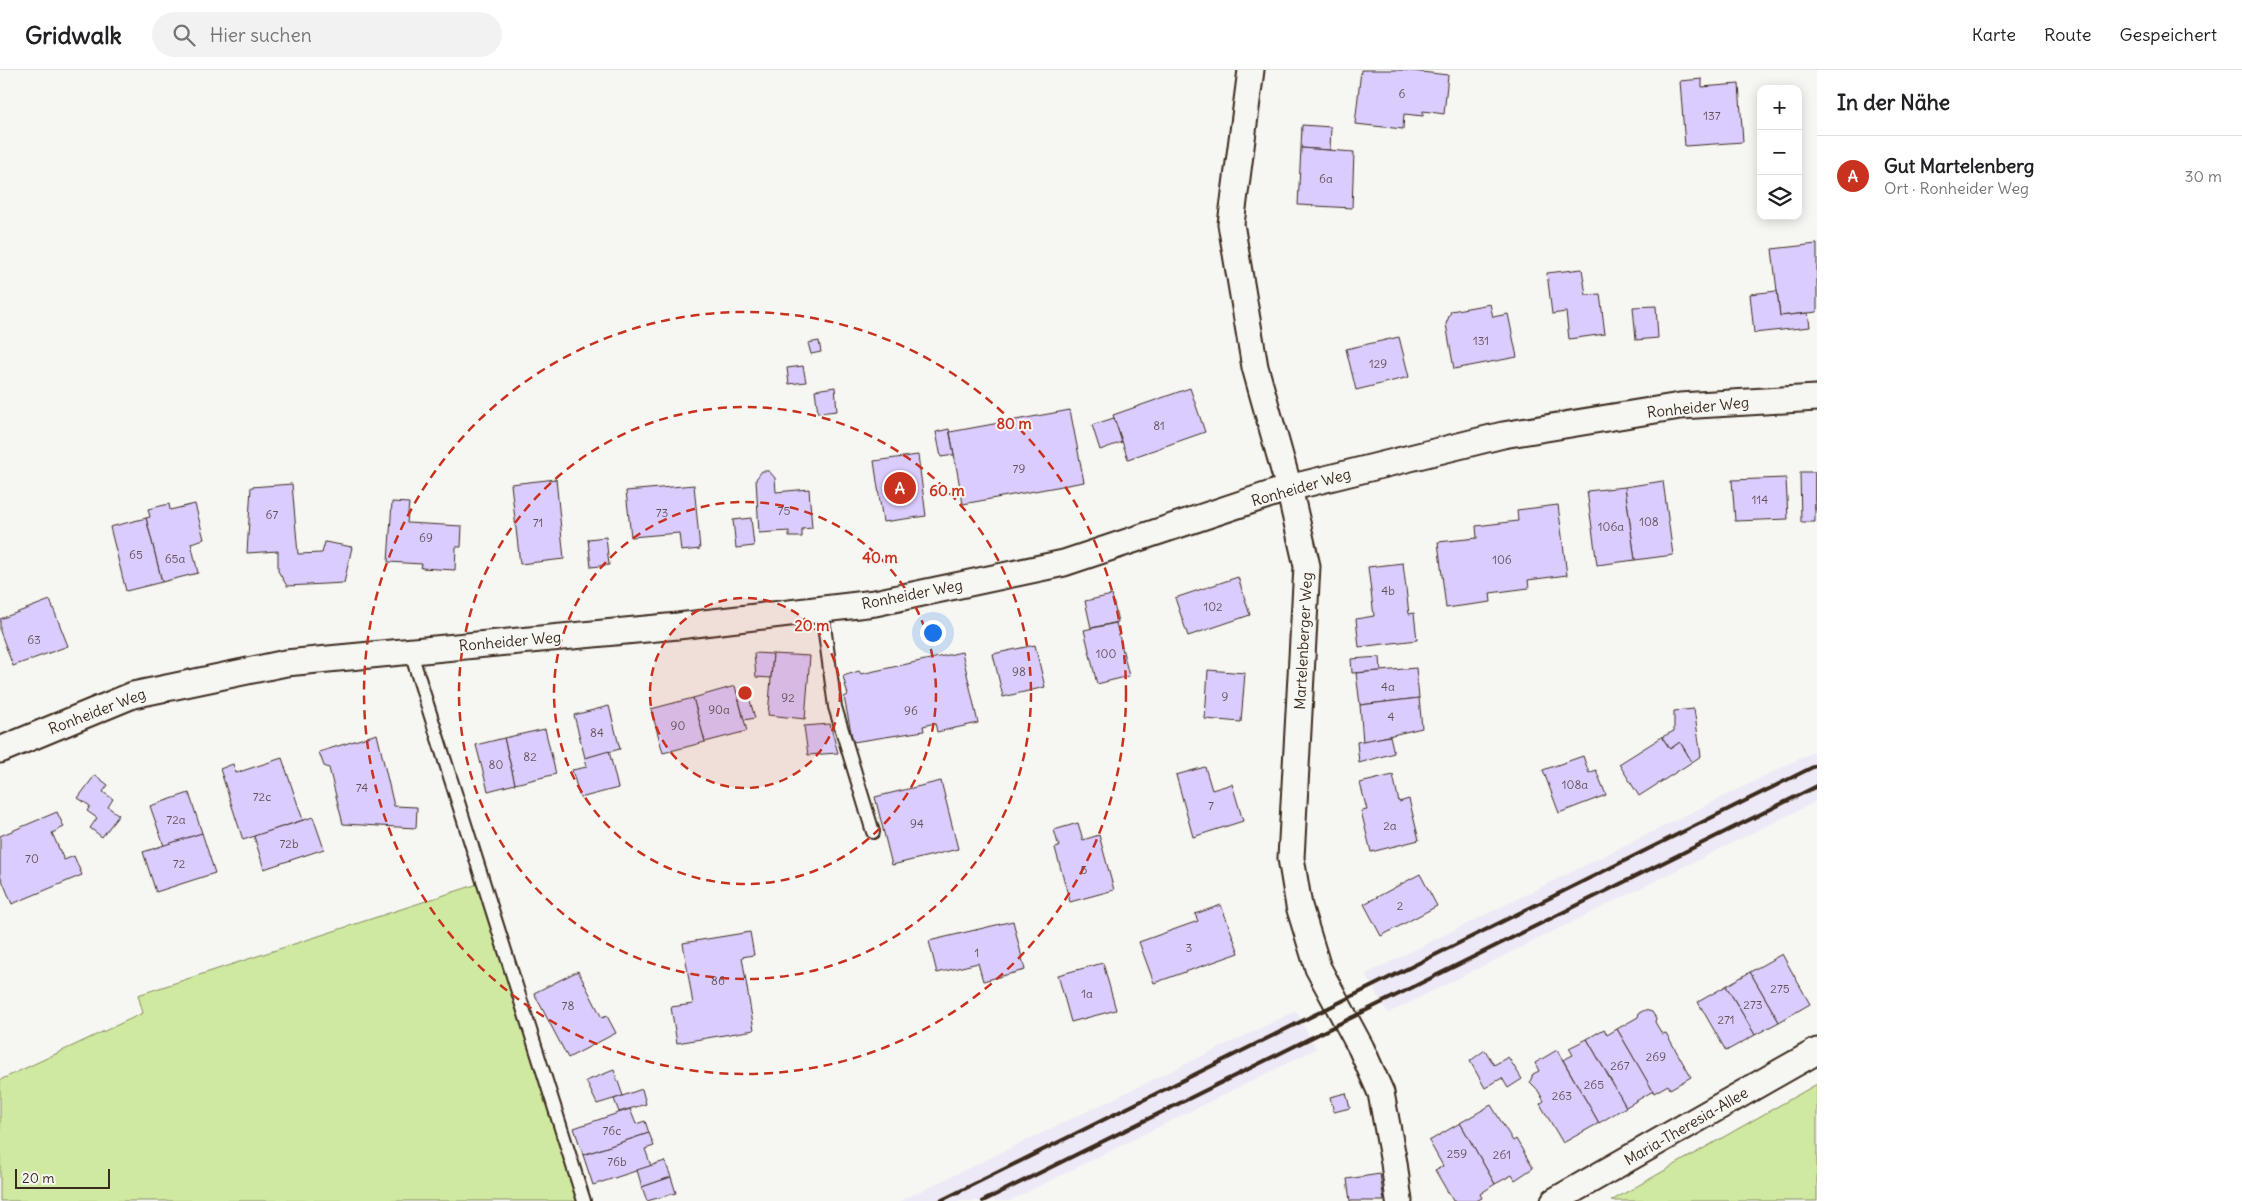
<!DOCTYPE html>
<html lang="de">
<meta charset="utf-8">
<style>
body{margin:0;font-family:Delius,sans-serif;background:#f2f2f2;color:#202124}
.controls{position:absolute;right:15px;top:15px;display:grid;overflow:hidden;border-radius:10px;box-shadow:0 2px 12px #0003}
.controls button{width:45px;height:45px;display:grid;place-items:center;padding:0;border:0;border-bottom:1px solid #e0e0e0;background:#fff;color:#202124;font:25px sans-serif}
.scale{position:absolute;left:15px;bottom:12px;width:95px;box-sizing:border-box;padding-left:5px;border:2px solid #3b2a1e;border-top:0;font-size:14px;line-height:18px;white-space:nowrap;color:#3b2a1e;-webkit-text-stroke:4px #f6f6f2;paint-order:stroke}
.you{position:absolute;left:932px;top:562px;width:18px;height:18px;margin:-12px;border:4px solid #fff;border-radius:50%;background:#1a73e8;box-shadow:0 0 0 8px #1a73e833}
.badge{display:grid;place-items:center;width:32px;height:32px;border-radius:50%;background:#c8321e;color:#fff;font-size:16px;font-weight:700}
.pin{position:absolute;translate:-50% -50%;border:2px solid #fff;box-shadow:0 1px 5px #0006}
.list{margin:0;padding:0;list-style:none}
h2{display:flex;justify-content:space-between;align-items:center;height:65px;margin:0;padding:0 20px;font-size:21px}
h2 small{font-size:16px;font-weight:400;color:#757577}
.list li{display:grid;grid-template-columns:32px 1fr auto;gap:15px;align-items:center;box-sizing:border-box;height:80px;padding:0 20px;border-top:1px solid #e0e0e0}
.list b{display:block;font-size:19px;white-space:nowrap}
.list p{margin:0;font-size:16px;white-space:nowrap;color:#757577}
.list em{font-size:16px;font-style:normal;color:#757577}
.icon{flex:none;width:28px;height:28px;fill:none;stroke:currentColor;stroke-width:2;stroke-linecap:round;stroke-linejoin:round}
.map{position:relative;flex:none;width:1817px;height:1131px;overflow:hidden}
header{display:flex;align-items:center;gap:30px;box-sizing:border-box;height:70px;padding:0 25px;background:#fff;border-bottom:1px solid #e0e0e0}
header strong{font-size:24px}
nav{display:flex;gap:28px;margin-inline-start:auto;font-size:18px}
.search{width:350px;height:45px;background:#f2f2f2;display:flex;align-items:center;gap:12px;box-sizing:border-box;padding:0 18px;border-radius:28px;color:#757577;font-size:19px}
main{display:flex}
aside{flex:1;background:#fff}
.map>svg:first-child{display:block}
.built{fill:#eee9f6}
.green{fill:#cfe9a0;stroke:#858a5f}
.building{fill:#dbccfe;stroke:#3b2a1e}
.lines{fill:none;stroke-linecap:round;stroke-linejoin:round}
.service-casing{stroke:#3b2a1e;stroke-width:16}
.minor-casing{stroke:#3b2a1e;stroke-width:29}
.service{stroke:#f6f6f2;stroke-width:12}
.minor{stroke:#f6f6f2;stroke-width:25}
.rail{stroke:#3b2a1e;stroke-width:4}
.ring{fill:none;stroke:#c8321e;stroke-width:2.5;stroke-dasharray:9 6}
.labels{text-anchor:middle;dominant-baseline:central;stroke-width:4;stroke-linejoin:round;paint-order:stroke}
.number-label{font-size:12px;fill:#635256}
.street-label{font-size:15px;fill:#3b2a1e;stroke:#f6f6f2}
.centre{fill:#c8321e;stroke:#f6f6f2;stroke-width:2.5}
.ring-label{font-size:15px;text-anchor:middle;font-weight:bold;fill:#c8321e;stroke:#f6f6f2;stroke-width:4;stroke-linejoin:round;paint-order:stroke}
</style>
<header>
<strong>Gridwalk</strong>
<div class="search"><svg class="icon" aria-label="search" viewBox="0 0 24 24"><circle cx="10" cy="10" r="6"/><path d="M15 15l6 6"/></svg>Hier suchen</div>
<nav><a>Karte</a><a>Route</a><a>Gespeichert</a></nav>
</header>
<main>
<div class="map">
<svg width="1817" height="1131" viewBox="0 0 1817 1131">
<rect width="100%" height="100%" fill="#f6f6f2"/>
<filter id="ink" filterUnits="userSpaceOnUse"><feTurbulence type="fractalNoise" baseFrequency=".02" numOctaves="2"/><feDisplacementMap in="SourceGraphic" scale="10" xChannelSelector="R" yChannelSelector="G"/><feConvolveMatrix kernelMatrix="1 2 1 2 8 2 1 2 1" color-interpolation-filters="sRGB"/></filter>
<g filter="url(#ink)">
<g class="built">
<polygon points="1817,680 1817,731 1388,943 1372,916 1366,904"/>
<polygon points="1296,941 1316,979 1009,1131 900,1131"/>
</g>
<g class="green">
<polygon points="478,814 590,1131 0,1131 0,1010 143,943 138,925"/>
<polygon points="1817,1014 1817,1131 1611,1131"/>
</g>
<g class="building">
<polygon points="1361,0 1403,0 1448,5 1444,44 1423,41 1423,46 1404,44 1403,59 1355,54"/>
<polygon points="1702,9 1702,17 1739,14 1743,72 1685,76 1680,11"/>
<polygon points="1302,55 1331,57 1330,80 1301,78"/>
<polygon points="1301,78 1354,82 1352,138 1298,135"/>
<polygon points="1817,174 1817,242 1780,246 1772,179"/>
<polygon points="1582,199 1586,225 1600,224 1605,264 1569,269 1566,242 1552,244 1547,203"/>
<polygon points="1777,221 1780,246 1808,243 1810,257 1754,263 1750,224"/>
<polygon points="1490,234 1493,247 1508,244 1517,287 1454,299 1446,254 1451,241"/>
<polygon points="1656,236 1658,268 1636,270 1633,237"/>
<polygon points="1399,267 1409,307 1356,320 1346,279"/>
<polygon points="819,271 821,282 811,284 808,273"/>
<polygon points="803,296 806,312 789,314 787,298"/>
<polygon points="835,317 837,341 818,343 815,320"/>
<polygon points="1190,318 1205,362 1128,389 1113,345"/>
<polygon points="1070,340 1084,412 963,434 950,362"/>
<polygon points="1114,348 1122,372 1100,380 1092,355"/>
<polygon points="949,359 954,385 941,387 936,362"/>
<polygon points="918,385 926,446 883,452 874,391"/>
<polygon points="762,401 769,401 775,408 776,422 809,419 812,458 802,459 802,467 789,467 789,461 759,463 756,409"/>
<polygon points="1800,402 1815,402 1815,452 1801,452"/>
<rect x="1815" y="402" width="2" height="37"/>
<polygon points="1786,408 1788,449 1735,451 1732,410"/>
<polygon points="556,409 564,489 520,494 511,414"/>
<polygon points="1663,411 1673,485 1635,490 1625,417"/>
<polygon points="292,414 298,484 322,483 325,472 352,477 344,513 287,516 278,501 278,481 247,483 251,417"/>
<polygon points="694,415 700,479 681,481 679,463 631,467 626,421"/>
<polygon points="1625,417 1635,490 1597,495 1587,421"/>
<polygon points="392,432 409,433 407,453 462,456 461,477 456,477 455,500 421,498 422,494 388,492"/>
<polygon points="169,434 170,440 195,434 204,469 191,473 198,503 162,512 146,448 150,447 148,439"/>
<polygon points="1558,435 1567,505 1528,510 1529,518 1490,523 1491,532 1446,538 1438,472 1477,468 1476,456 1518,451 1517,440"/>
<polygon points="146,448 162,512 126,521 110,457"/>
<polygon points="751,448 754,476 736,478 733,450"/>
<polygon points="606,467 609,495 591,497 588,469"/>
<polygon points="1403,493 1409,544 1414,543 1417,570 1359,577 1356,549 1374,546 1368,497"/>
<polygon points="1238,507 1250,545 1188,566 1175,528"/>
<polygon points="1112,525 1118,552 1091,558 1085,531"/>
<polygon points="50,530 68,576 13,596 0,561 0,549"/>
<polygon points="1116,553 1129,606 1097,614 1084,560"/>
<polygon points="1035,575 1045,617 1003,627 993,584"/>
<polygon points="962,582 978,653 937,662 935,653 923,656 924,661 853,672 844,627 848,625 843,606 859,601 861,604"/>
<polygon points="754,583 773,584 771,608 756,607"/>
<polygon points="773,584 810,586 805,649 768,645"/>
<polygon points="1380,587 1381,601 1352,603 1351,589"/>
<polygon points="1416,598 1419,628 1360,635 1356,603"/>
<polygon points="1208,600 1245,603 1241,652 1205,649"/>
<polygon points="735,616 747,661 705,672 693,628"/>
<polygon points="747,620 755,648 744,650 737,622"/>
<polygon points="693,628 705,672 663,683 651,639"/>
<polygon points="1419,628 1422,658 1363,672 1360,635"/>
<polygon points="609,636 620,679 585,688 574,645"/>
<polygon points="1694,639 1701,686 1692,692 1680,672 1670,679 1662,667 1674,661 1674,641"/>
<polygon points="830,654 838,683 808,685 804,656"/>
<polygon points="545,659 556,704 515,714 504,668"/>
<polygon points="377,664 394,736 417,737 416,758 343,754 329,698 324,696 319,682"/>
<polygon points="1390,666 1394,683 1359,693 1357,672"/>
<polygon points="1662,667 1670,679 1680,672 1692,692 1639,726 1619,694"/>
<polygon points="504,668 515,714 488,721 476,675"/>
<polygon points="609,681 618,718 580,728 572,700 587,697 585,688"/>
<polygon points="1583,686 1589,703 1596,700 1606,725 1559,743 1543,700"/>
<polygon points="282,688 303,750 243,770 220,699 233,694 236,703"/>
<polygon points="1205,697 1212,720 1232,714 1243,751 1193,767 1176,705"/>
<polygon points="95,705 108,715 103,722 113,729 108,737 119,745 102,767 90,758 97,748 87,741 90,736 78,728"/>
<polygon points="1393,705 1399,732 1409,729 1419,770 1371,782 1361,741 1367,740 1360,713"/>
<polygon points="941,711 958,779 892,795 875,727"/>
<polygon points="189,723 202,763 164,776 150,736"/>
<polygon points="57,742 64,757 52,763 64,790 74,786 82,805 12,834 0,805 0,766"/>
<polygon points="313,747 324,779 264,799 254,766"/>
<polygon points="1078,753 1083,770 1099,765 1114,820 1070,832 1055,778 1059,777 1054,760"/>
<polygon points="202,763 215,803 156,822 143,782"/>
<polygon points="1420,804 1437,836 1381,866 1364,834"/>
<polygon points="1221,835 1239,883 1154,913 1139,872 1198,851 1195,844"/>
<polygon points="1013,851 1025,900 983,911 978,893 937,903 929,871"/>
<polygon points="750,862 754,885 742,887 754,960 677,973 671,937 693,934 683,873"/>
<polygon points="1782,884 1810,934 1779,952 1750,902"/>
<polygon points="1103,893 1116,940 1071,952 1058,905"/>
<polygon points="578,901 602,948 607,946 616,963 568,988 534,923"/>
<polygon points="1750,902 1779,952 1755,965 1726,916"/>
<polygon points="1726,916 1755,965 1726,981 1698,932"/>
<polygon points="1645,940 1652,942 1656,948 1655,952 1662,964 1666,963 1691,1007 1670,1019 1668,1015 1654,1023 1617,959 1638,947 1639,943"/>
<polygon points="1604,959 1607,965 1617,959 1653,1021 1626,1037 1587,969"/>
<polygon points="1587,969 1626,1037 1599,1053 1563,990 1573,985 1569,978"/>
<polygon points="1485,980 1494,995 1508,987 1522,1009 1508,1018 1502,1008 1485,1018 1470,991"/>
<polygon points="1557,980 1599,1053 1563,1073 1540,1034 1544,1031 1537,1019 1530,1012 1533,1004 1539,1001 1535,993"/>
<polygon points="614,1000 623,1026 597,1034 586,1011"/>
<polygon points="642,1019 646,1034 619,1042 614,1029"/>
<polygon points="1346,1023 1350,1038 1334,1042 1330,1027"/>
<polygon points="1491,1035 1513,1071 1516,1069 1533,1098 1515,1110 1512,1105 1495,1114 1460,1053"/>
<polygon points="630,1039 636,1054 645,1051 649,1063 583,1085 574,1058"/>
<polygon points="1460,1053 1495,1114 1480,1124 1482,1128 1476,1131 1453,1131 1435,1100 1443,1096 1429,1071"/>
<polygon points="649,1063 654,1076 645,1079 651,1096 593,1115 583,1085"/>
<polygon points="665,1091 671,1107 642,1117 637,1100"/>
<polygon points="1380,1104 1384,1131 1350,1131 1347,1109"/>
<polygon points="671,1107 676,1123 647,1131 642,1117"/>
</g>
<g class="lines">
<g class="service-casing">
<g id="service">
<polyline points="822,541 835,637 873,762"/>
<polyline points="410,580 584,1131"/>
</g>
</g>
<g class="minor-casing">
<g id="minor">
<polyline points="1251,0 1231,154 1255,297 1289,418 1307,496 1291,788 1299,836 1318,898 1361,978 1381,1023 1394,1093 1399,1131"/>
<polyline points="0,680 133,625 286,593 678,556 875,533 1064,493 1289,418 1503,365 1680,336 1817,328"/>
<polyline points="1554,1131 1817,981"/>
</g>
</g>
<use href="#service" class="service"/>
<use href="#minor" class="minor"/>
<g class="rail">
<polyline points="940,1131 1817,695"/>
<polyline points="983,1131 1817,716"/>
</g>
</g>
</g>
<circle cx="745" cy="623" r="95" fill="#c8321e" fill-opacity=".12"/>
<g class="ring">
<circle cx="745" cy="623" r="95"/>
<circle cx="745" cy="623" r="191"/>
<circle cx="745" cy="623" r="286"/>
<circle cx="745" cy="623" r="381"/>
</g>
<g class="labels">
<g class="number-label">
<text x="1402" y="23">6</text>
<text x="1712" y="45">137</text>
<text x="1326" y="108">6a</text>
<text x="1481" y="270">131</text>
<text x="1378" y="293">129</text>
<text x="1159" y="355">81</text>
<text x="1019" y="398">79</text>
<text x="1760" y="429">114</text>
<text x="784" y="440">75</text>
<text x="662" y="442">73</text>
<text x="272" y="444">67</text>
<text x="1649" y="451">108</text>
<text x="538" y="452">71</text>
<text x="1611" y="456">106a</text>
<text x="426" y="467">69</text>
<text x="136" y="484">65</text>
<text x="175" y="488">65a</text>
<text x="1502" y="489">106</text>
<text x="1388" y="520">4b</text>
<text x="1213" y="536">102</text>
<text x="34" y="569">63</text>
<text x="1106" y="583">100</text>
<text x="1019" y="601">98</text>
<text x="1388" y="616">4a</text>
<text x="1225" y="626">9</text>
<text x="788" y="627">92</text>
<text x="719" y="639">90a</text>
<text x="911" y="640">96</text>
<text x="1391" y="646">4</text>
<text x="678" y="655">90</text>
<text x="597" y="662">84</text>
<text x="530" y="686">82</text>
<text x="496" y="694">80</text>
<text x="1575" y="714">108a</text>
<text x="362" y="717">74</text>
<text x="262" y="726">72c</text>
<text x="1211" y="735">7</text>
<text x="176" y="749">72a</text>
<text x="917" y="753">94</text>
<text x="1390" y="755">2a</text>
<text x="289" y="773">72b</text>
<text x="32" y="788">70</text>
<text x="179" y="793">72</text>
<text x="1084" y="799">5</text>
<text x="1400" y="835">2</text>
<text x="1189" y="877">3</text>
<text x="977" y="882">1</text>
<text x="718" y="910">86</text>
<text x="1780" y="918">275</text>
<text x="1087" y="923">1a</text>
<text x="1753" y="934">273</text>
<text x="568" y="935">78</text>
<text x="1726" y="949">271</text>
<text x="1656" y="986">269</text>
<text x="1620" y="995">267</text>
<text x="1594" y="1014">265</text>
<text x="1562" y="1025">263</text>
<text x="612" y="1060">76c</text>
<text x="1457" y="1083">259</text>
<text x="1502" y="1084">261</text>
<text x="617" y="1091">76b</text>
</g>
<g class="street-label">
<text transform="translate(1698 337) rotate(-6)">Ronheider Weg</text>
<text transform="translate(1301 417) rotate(-16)">Ronheider Weg</text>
<text transform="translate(912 524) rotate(-11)">Ronheider Weg</text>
<text transform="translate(510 571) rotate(-5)">Ronheider Weg</text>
<text transform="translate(1303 571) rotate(-87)">Martelenberger Weg</text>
<text transform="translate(97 641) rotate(-21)">Ronheider Weg</text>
<text transform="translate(1686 1056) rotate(-30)">Maria-Theresia-Allee</text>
</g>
</g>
<circle cx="745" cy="623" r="8" class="centre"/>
<g class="ring-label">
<text x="1014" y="359">80 m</text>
<text x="947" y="426">60 m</text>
<text x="880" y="493">40 m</text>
<text x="812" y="561">20 m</text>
</g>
</svg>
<div class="controls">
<button>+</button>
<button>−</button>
<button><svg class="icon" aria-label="layers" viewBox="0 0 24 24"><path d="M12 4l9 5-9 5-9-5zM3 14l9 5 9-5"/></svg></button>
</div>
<div class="scale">20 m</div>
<div class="you"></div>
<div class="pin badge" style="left:900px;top:418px">A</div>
</div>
<aside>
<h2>In der Nähe<small></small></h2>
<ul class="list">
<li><span class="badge">A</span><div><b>Gut Martelenberg</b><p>Ort · Ronheider Weg</p></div><em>30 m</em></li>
</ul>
</aside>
</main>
